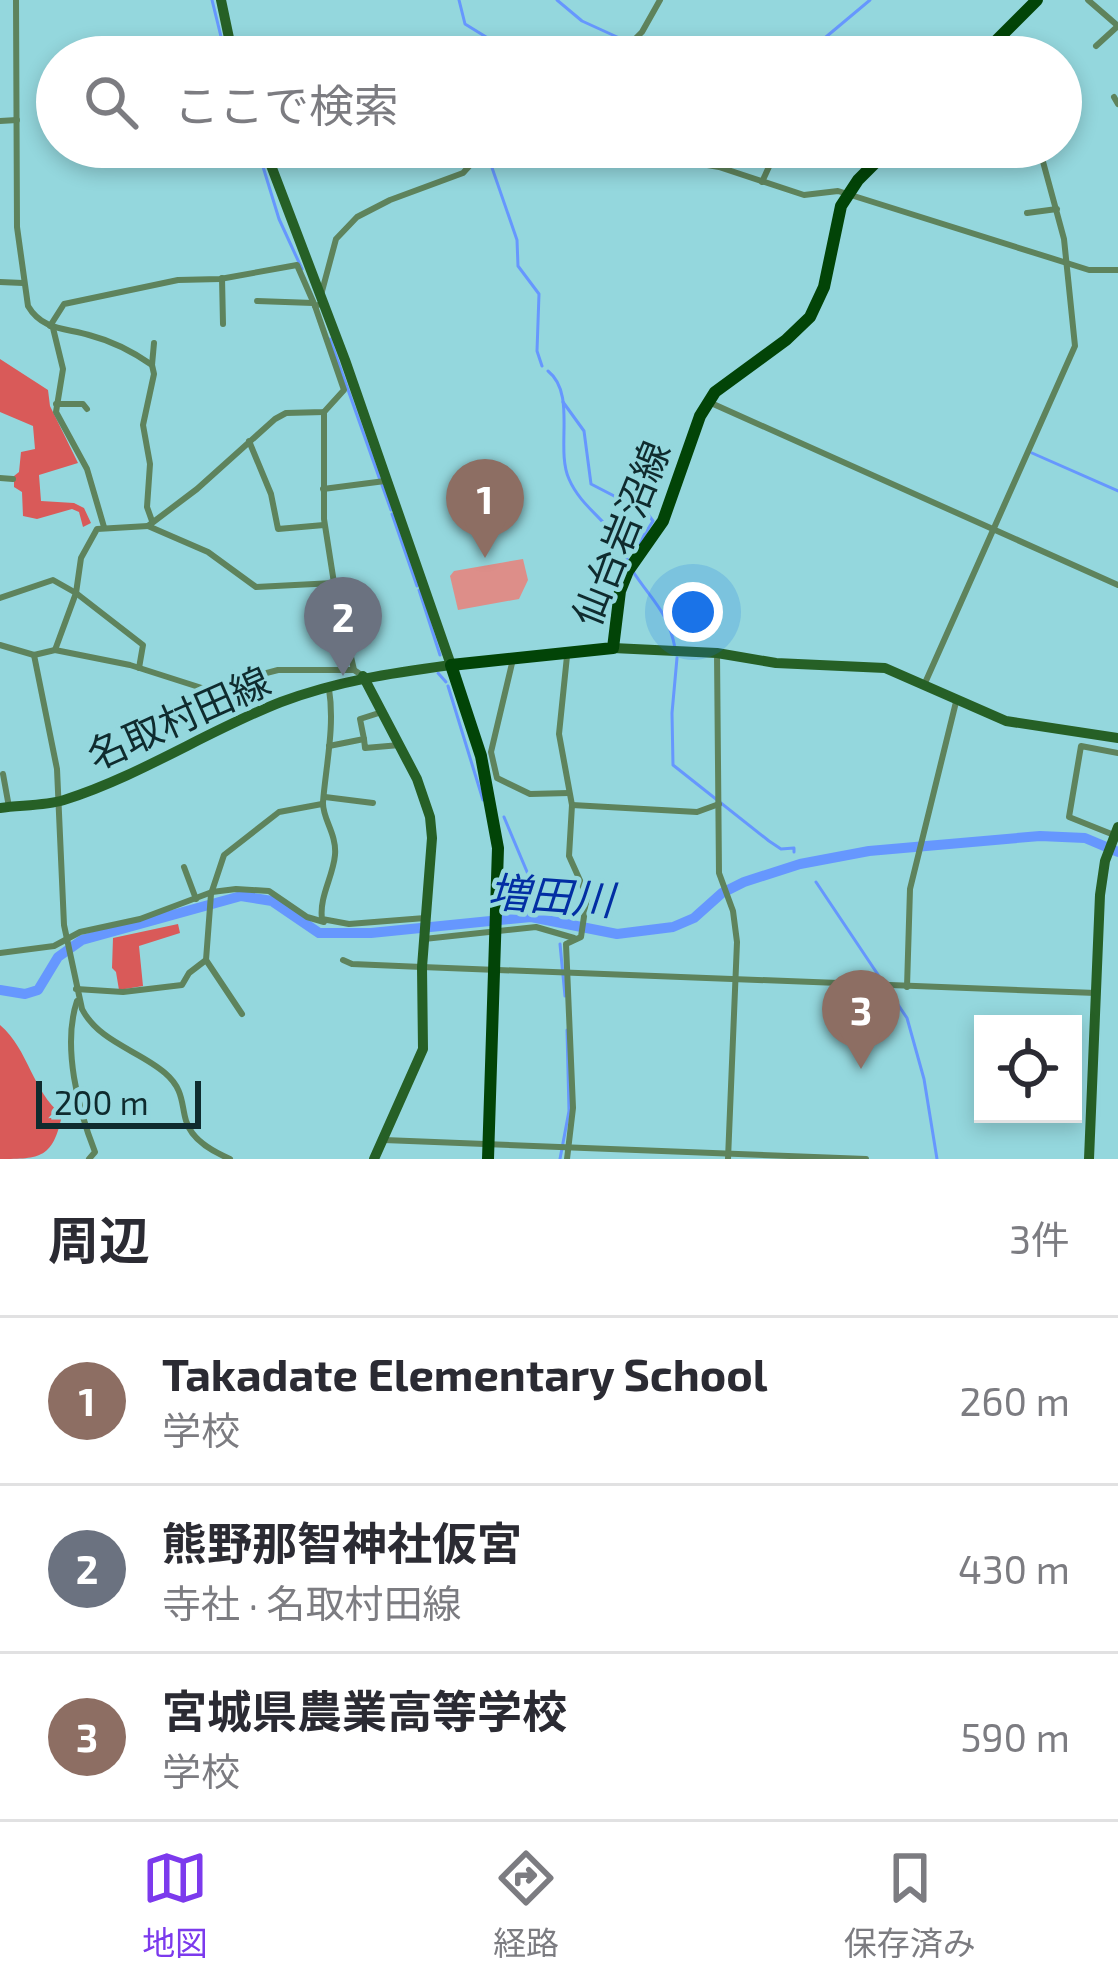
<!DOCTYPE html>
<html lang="ja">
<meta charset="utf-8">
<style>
body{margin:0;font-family:"Exo 2","Noto Sans JP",sans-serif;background:#f7f7f7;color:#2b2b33}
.controls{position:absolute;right:36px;bottom:36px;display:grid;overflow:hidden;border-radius:0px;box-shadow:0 6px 18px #0003}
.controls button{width:108px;height:108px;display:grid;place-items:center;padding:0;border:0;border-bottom:3px solid #e1e1e2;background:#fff;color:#2b2b33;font:60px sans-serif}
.scale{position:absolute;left:36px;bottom:30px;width:165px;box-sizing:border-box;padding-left:12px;border:6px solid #0f2b2e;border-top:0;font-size:33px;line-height:42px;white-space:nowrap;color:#0f2b2e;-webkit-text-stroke:9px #94d7dd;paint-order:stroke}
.you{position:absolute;left:693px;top:612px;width:42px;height:42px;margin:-30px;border:9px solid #fff;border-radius:50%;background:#1a73e8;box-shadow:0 0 0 18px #1a73e833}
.badge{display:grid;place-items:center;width:78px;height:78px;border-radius:50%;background:#7c3aed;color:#fff;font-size:39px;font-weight:700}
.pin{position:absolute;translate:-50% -99px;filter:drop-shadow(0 3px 6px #0008)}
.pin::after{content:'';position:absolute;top:63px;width:42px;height:36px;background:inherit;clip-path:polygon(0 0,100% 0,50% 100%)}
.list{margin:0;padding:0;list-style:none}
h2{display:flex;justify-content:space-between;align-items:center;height:156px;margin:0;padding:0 48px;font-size:51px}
h2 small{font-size:39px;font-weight:400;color:#7c7c81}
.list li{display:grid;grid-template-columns:78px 1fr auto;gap:36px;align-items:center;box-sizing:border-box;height:168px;padding:0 48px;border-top:3px solid #e1e1e2}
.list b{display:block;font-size:45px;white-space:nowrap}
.list p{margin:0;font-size:39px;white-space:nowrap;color:#7c7c81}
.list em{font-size:39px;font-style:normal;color:#7c7c81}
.icon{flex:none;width:66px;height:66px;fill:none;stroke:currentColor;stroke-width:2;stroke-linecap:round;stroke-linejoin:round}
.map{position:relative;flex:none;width:1118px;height:1159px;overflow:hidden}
.search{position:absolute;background:#fff;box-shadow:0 6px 18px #0003;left:36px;right:36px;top:36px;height:132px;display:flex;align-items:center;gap:30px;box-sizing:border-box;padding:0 42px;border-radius:66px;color:#7c7c81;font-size:45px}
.sheet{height:660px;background:#fff}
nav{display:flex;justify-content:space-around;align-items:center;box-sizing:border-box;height:168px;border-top:3px solid #e1e1e2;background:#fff;font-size:33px;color:#7c7c81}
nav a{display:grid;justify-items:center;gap:6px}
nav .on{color:#7c3aed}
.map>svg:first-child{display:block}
.green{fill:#dd8e89}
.forest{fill:#d95a59}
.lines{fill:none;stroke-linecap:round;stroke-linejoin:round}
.stream{stroke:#6697fe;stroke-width:3}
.river{stroke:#6697fe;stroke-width:10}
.street{stroke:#5e835c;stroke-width:6}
.secondary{stroke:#266026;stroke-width:10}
.primary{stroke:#024407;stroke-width:12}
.labels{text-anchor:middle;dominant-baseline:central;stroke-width:9;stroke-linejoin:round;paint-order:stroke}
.street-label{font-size:39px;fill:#0f2b2e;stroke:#94d7dd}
.water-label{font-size:42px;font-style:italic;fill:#022ea3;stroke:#94d7dd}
</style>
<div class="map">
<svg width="1118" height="1159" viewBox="0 0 1118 1159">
<rect width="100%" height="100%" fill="#94d7dd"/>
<polygon class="green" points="523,559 528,580 519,599 458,610 450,576 454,571"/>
<g class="forest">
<polygon points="0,359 48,390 50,406 78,463 39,475 41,501 74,503 84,508 91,523 83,527 79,512 72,509 37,519 23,516 22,492 14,487 14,476 19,472 21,452 35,449 33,426 0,412"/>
<polygon points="178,924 180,933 139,946 143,986 119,990 116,972 112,968 113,938"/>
<path d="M0,1025C29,1050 32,1091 62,1115C53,1158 41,1159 0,1159Z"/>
</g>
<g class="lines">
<g class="stream">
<polyline points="212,0 226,57"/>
<polyline points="459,0 465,24 491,40 484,57"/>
<polyline points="557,0 582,21 661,57"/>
<polyline points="802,57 870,0"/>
<polyline points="257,147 279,219 302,269"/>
<polyline points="489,159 517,240 518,266 539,294 537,351 542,366"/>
<polyline points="330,339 380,480"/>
<path d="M548,371C577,394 555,448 569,479C583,512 619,526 628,562"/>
<polyline points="563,402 584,431 591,484 647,513 653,521 634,551"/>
<polyline points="1032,453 1118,491"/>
<polyline points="382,485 391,510"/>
<polyline points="392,514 417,586"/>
<path d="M632,570C652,601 668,611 675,648"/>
<polyline points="419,590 440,655"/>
<polyline points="677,658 672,713 673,765 769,841 781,849 794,848 794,852"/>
<polyline points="438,673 446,682"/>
<polyline points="448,686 483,800"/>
<polyline points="504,817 541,905"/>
<polyline points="816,882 907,1018 924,1079 937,1159"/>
<polyline points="542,913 542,918"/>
<polyline points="560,944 565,996"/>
<polyline points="560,1159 569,1111 567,1030"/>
</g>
<polyline class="river" points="0,990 25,994 38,990 58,957 82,940 241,896 272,901 319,933 371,933 531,917 617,934 673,927 694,918 722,893 744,882 800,864 869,851 1040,836 1085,838 1118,852"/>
<g class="street">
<path d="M16,0L17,227L28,306C42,330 65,328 89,335C112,341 132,351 152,365L154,374L143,425L150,464L147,507L152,521"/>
<polyline points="1088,0 1118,26"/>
<polyline points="1006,35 1016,57"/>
<polyline points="1096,46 1118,26"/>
<polyline points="617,57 642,32 660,0"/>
<polyline points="1114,97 1118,104"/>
<polyline points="0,121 17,120"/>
<polyline points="603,147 719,167 804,195 838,191 1089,270 1118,270"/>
<polyline points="762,182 778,147"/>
<polyline points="1027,213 1057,209"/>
<polyline points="222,278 223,324"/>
<polyline points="0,282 23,283"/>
<polyline points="321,295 336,239 357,217 390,200 463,173 472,163 511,147"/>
<polyline points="257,301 313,303"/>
<polyline points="324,303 315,306 344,390 324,412 286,413 275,419 197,489 148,526 208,552 256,587 334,583 354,670"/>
<polyline points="50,326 64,304 178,280 220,279 297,265 315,306"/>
<polyline points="53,328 63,369 56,412 87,469 104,527"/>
<polyline points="152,365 154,343"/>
<polyline points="711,403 1118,585"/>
<polyline points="56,404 83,404 87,409"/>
<polyline points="324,412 324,519 334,583"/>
<polyline points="249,441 271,494 278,529 324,525"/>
<polyline points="0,478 13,479"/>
<polyline points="323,489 385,481"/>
<polyline points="0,598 53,580 76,593 143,645 139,668"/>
<polyline points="0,645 34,655 55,650 130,665 205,689 278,670 354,670 363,676"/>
<polyline points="55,650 76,593 81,558 97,529 148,526"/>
<polyline points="717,653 719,873 733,911 737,942 728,1159"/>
<path d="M34,655L57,769L64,925L82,1009C99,1042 140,1051 165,1073C200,1103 161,1129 230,1159"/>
<polyline points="567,656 559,734 572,805 569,856 587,896 581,937 566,944 573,1108 567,1159"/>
<polyline points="513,659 491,752 497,778 530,794 569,793"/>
<polyline points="925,683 1075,346 1064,239 1039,147"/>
<path d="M329,689C335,726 326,765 323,802C322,818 337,834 335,855C333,877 319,897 322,919L349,924L425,918"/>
<polyline points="364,739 365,748 400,745"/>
<polyline points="329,746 364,739 360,719 382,712"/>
<polyline points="3,774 9,807"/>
<polyline points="325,797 373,803"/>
<polyline points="572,805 697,812 719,804"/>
<polyline points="1114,835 1069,817 1081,746 1118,753"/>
<polyline points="184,867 196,899"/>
<polyline points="424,939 536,927 574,938"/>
<polyline points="0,953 54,946 80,932 140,919 212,892 236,889 269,891 307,917 324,922"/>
<polyline points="206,960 242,1014"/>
<polyline points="343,960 352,964 422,967 1096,993"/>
<polyline points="907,987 910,889 956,702"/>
<polyline points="76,989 123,992 182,985 189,973 206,960 211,894 224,855 279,812 322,804"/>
<path d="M77,1001C62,1046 78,1109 95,1152L89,1159"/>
<polyline points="384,1140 866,1159"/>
</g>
<g class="secondary">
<polyline points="221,0 233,57"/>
<polyline points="613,648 717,653 776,663 885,668 1006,721 1118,738"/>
<polyline points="363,676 417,779 430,817 432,838 422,967 423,1049 374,1159"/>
<path d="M0,808C20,805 44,806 64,800C140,776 207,731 281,702C337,681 392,673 451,665L345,360L264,147"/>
<polyline points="1089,1159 1100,895 1105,861 1118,827"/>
</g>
<g class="primary">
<polyline points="980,57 1037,0"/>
<polyline points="488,1159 498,848 481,756 451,665 613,648 620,591 628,571 663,521 700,416 715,392 786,340 810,317 824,287 841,206 858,180 891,147"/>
</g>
</g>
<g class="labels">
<g class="street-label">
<text transform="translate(620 533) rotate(-68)">仙台岩沼線</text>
<text transform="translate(178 717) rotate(-24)">名取村田線</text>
</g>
<g class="water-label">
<text transform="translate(551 894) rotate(4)">増田川</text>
</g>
</g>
</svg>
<div class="controls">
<button><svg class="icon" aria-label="locate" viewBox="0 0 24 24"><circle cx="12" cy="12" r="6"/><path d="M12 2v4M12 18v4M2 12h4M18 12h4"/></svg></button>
</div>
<div class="scale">200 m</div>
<div class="you"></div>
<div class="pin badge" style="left:485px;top:558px;background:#8d6e63">1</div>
<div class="pin badge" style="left:343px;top:676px;background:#6b7280">2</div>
<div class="pin badge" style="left:861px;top:1069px;background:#8d6e63">3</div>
<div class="search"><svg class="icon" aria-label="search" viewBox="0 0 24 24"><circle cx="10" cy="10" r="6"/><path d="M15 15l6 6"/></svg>ここで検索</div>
</div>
<section class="sheet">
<h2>周辺<small>3件</small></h2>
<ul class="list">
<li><span class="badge" style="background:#8d6e63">1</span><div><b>Takadate Elementary School</b><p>学校</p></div><em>260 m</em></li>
<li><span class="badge" style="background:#6b7280">2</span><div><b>熊野那智神社仮宮</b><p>寺社 · 名取村田線</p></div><em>430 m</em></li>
<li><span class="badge" style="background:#8d6e63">3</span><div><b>宮城県農業高等学校</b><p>学校</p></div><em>590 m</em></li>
</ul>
</section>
<nav>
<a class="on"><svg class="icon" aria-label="map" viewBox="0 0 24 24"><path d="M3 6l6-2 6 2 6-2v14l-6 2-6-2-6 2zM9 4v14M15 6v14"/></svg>地図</a>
<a><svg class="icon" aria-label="directions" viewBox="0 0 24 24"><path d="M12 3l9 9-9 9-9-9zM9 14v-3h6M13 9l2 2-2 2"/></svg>経路</a>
<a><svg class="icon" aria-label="saved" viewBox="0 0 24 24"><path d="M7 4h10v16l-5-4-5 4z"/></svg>保存済み</a>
</nav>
